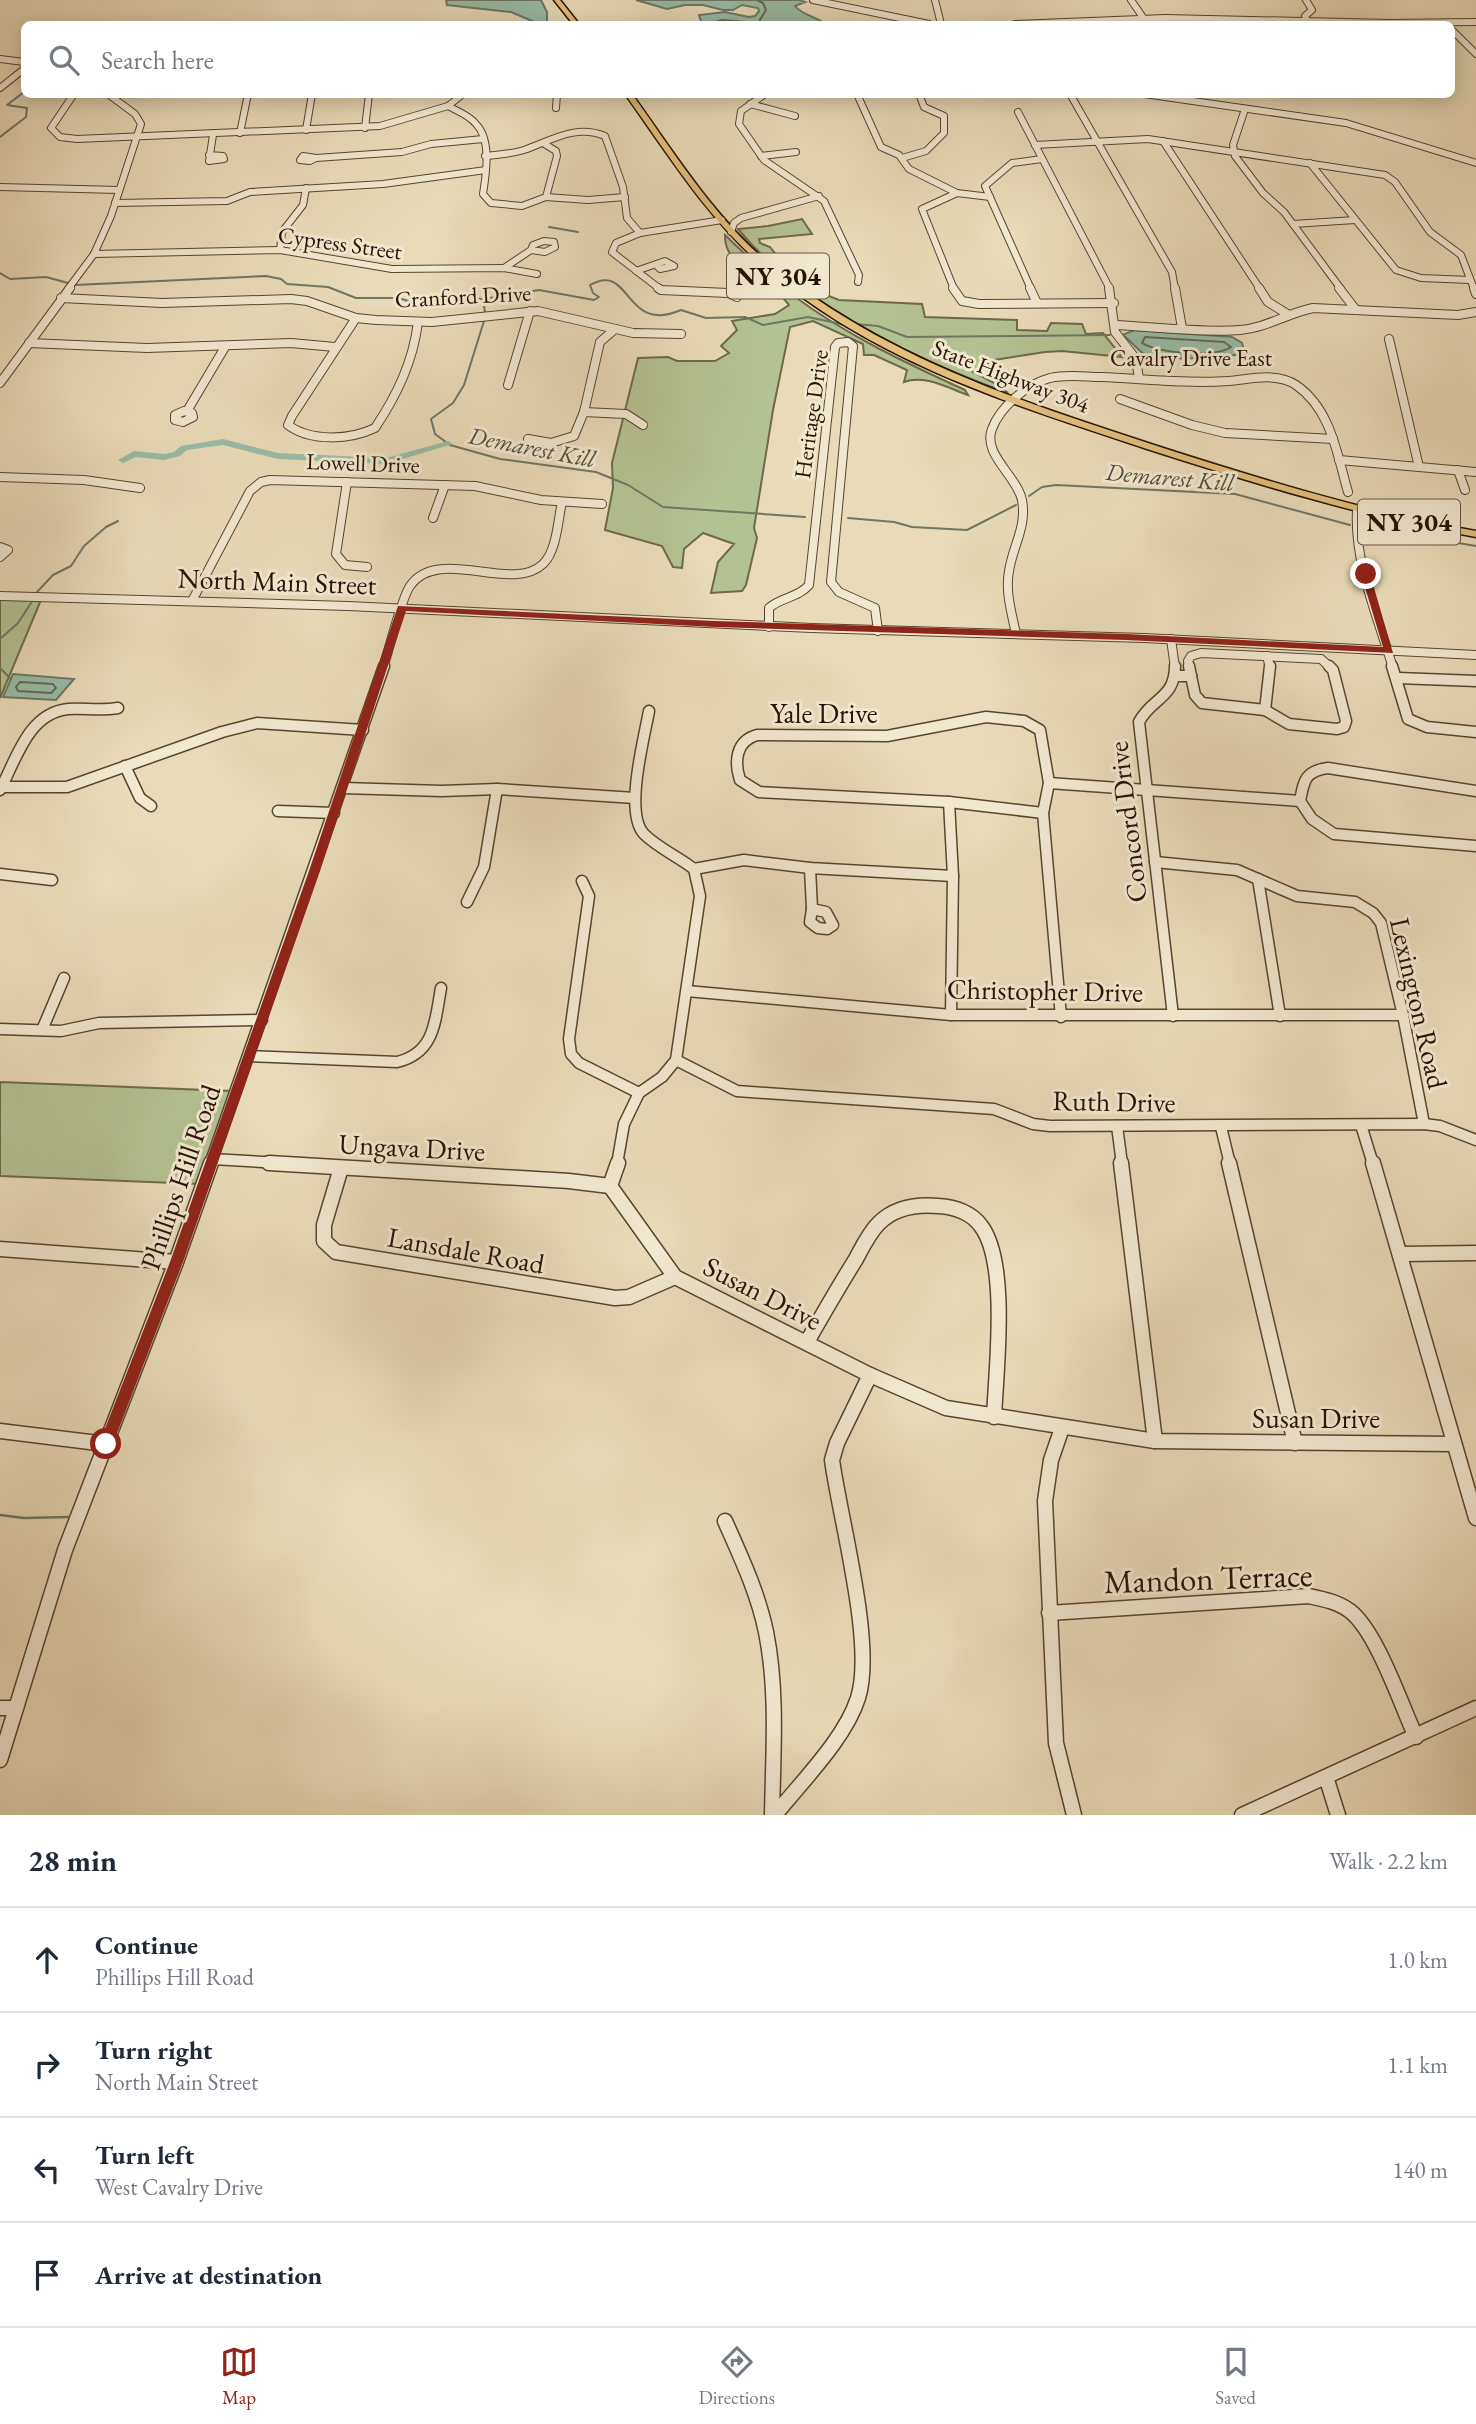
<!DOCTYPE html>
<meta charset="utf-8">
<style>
body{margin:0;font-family:"EB Garamond",serif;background:#f6f6f7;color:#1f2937}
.stop{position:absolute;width:21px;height:21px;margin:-16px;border:5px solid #8f2418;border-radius:50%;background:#fff}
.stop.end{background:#8f2418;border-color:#fff;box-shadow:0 2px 7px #0008}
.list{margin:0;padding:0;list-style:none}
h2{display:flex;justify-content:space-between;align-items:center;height:91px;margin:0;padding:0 28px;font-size:30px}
h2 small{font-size:23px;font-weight:400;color:#747a83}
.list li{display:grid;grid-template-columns:46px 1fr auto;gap:21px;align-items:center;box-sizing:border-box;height:105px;padding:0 28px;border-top:2px solid #e0e1e3}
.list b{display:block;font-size:26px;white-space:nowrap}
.list p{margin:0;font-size:23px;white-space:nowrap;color:#747a83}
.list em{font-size:23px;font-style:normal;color:#747a83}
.icon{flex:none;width:38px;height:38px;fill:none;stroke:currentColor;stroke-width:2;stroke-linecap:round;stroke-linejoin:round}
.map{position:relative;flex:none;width:1476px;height:1815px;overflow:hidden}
.search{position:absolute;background:#fff;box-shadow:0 4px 18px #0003;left:21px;right:21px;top:21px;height:77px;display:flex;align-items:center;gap:18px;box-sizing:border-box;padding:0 24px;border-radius:10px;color:#747a83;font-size:26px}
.sheet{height:511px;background:#fff}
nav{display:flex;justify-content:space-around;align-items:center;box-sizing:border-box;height:98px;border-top:2px solid #e0e1e3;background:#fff;font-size:19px;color:#747a83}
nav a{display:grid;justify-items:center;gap:4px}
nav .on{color:#8f2418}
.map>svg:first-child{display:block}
.green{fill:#b4c190;stroke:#6d6a49;stroke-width:2}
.water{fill:#99bca9;stroke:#6b7866;stroke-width:2}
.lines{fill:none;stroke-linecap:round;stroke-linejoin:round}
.shore{stroke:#606856;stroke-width:2}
.stream-far1{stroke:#6b7866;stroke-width:2}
.stream{stroke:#6b7866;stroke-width:2.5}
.river{fill:#99bca9;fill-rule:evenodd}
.minor-far3-casing{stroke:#57452f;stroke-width:8}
.minor-far2-casing{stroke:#57452f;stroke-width:10}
.minor-far1-casing{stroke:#57452f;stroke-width:13}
.minor-casing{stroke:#57452f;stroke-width:17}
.major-casing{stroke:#261302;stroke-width:3}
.minor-far3{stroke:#f1e8d0;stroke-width:6}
.minor-far2{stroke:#f1e8d0;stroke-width:8}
.minor-far1{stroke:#f1e8d0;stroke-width:10}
.minor{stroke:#f1e8d0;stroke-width:14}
.major{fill:#e4be7c;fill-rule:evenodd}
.route{fill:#8f2418}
.labels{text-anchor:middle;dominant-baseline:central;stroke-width:6;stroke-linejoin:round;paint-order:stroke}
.far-street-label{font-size:23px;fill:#261302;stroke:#f1e8d0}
.far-water-label{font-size:24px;font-style:italic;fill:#4e4e3c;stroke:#f1e8d0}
.shield{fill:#f1e8d0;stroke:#635340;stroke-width:2}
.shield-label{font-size:26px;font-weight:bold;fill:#261302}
.street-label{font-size:28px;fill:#261302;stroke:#f1e8d0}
.near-street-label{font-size:33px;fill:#261302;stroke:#f1e8d0}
</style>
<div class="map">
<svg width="1476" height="1815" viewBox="0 0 1476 1815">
<rect width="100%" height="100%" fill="#e9dbb7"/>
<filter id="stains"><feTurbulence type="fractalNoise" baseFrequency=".00286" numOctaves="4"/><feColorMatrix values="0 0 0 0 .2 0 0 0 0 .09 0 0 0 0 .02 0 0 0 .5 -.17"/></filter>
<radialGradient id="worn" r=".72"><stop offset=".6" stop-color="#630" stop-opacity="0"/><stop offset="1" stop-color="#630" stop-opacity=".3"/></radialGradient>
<g class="green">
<path d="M802,219L812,234L759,239L760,243L770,247L778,257L806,256L814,278L811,289L839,300L922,304L925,317L1017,320V330L1047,331L1051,323L1082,324L1086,334L1103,333L1122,357L1062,351L1045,352L994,360L973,372L1000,386L1008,393C915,359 802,307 738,229L768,226Z"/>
<path d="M725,235C747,256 769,278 794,296C846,335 906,363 965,390L968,395C948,388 924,374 904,382L907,370L874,355H864L863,344L813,321L790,327L773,410L754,528L757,538L746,585L742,591L711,593L718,562L734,544L703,533L684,549L682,568L673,567L662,546L605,530L613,488L612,463L638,358L668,357L677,361H715L729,353L721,346L737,330L732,321L775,314L789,305L775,288L758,281L756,276L744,273L743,266C731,256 725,251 725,235Z"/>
<polygon points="0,598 41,600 0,698"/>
<polygon points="0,1082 232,1091 199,1184 0,1176"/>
</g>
<g class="water">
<polygon points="446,0 541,0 547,12 547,22 539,24 511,12 447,5"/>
<path d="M636,0H799L805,2L795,6C803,16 816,16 825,24L726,22L702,24L699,15L725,12L749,17L755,16L759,11L758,8L742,5L733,10H723L703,5H685L667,9Z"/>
<path d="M1135,330L1232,337L1242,343L1244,351L1241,354C1221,358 1159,362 1143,353C1135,348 1130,339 1122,335Z"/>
<polygon points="13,674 74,679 56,700 3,697"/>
</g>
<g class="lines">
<g class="shore">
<polyline points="709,24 722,20 758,23 766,10 763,3 757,0"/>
<path d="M1145,337L1224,342L1231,347C1215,358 1159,353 1142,343Z"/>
<polygon points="20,682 53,684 56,688 51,693 18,691 16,687"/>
</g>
<g class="stream-far1">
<polyline points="0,137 26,117 27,108 7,105 24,92"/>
<polyline points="549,227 578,232"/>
<polyline points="0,273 10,279 46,277 68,283"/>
<path d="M75,285L266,276L281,279L287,284L328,287L356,298H398L415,303L451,296L483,299L539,290L594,300L599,297L593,293L590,285C632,261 623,335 681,310L706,318L745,317L763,325L808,317L846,325"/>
<polyline points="483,300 485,312"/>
<polyline points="484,321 464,385 453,403 431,419 435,434 450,445 500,459 596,472 628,485 663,507 805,517"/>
<polyline points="855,324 878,326 907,337 1110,335"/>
<polyline points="1029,496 1042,487 1056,485 1235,494 1350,525"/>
<polyline points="848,518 894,522 912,527 967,530 1016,505"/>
<polyline points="1363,527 1476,546"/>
<polyline points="37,592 53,575 71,566 84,546 106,527 118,521"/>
<polyline points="0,639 18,623 31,603"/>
<polyline points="0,668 11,679"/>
</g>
<polyline class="stream" points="0,1515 24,1518 68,1517"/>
<polygon class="river" points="223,439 278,453 386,458 448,441 453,444 386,464 278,459 223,445 187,450 180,456 164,460 136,457 123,463 118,460 134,451 164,454 174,452 181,446"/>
<g class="minor-far3-casing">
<g id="minor-far3">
<polyline points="813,0 929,24"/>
<polyline points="935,0 941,24"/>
<polyline points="1131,0 1144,19"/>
<polyline points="1306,0 1312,10 1305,16 1308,22"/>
<polyline points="1015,24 1165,18 1389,23 1476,22"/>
<polyline points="1452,30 1476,54"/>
<polyline points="0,59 24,62"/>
<polyline points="0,88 24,69"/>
<polyline points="74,94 51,128 60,137 77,139 380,126 448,106 463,94"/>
<polyline points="765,94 741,111 739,124 764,160 824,201 859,275 858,282"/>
<polyline points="857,94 881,147 899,155 909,169 957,193 990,197"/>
<polyline points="1070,94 1172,272 1175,289"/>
<polyline points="1144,94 1346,123 1476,163"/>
<polyline points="750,104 795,116"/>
<path d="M448,106C457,111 469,115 476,124C492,140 486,174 483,194L491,203L522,206L546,197L557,156L556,151L543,143"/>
<polyline points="556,108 557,94"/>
<polyline points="1245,109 1233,145 1235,156 1263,193 1284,212 1341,289"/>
<polyline points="1018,112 1110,289"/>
<polyline points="365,128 369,94"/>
<polyline points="306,130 312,94"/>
<polyline points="240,133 248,94"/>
<polyline points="1163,141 1260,289"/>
<polyline points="1035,145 1148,139 1385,175 1395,182 1430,232 1461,255 1474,289"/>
<polyline points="209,155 223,156 224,159 209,161 213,135"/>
<polygon points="303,156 316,158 310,161 300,160"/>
<path d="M485,156C498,155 511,154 524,150C552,140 576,124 605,136L623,187L627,218L640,233"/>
<polyline points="761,156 796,152"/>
<polyline points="316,158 402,152 431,144 483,139"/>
<polyline points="902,158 926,151 944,133 944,116 924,107 919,94"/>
<polyline points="1310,163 1396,270 1421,278 1470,280"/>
<polyline points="0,187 119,190"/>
<polyline points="546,197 588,200 625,197"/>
<polyline points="115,203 227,201 250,192 383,184 486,170"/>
<polyline points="1293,224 1355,220"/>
<polyline points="731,232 734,223 741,218 819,196"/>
<polygon points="544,241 554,242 555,247 545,252 531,250 533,245"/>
<polyline points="280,250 282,232 303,205 306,188"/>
<polyline points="94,254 280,250 392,269 504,268 537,274"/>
<polyline points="504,268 531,250"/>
<polyline points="636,271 665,261 674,266 660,269 657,266"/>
<polyline points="68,289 94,254 111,216 141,124 135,114 108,94"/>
<polyline points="660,289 612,252 616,243 640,233 722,220"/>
<polyline points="732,289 730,274 734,269"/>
<polyline points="954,289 922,209 957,193"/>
<polyline points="1031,289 985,186 1012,163 1042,159"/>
</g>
</g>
<g class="minor-far2-casing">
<g id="minor-far2">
<polyline points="658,288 661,290 728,293 737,297"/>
<polyline points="953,288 962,301 979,304 1114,303"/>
<polyline points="1030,288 1037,303"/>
<polyline points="1109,288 1115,332 1136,359 1139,379"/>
<polyline points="1175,288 1182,328"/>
<polyline points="1259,288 1268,302 1289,315"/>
<polyline points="1339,288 1356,310"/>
<polyline points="1474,288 1476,294"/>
<polyline points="728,293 732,291 732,288"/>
<polyline points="61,298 162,303 291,299 307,301 356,318 376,320 432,322 538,311 633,333 681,334"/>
<path d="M356,318L292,416L288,425C311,442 350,440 375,428C397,395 413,362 418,322"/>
<path d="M1115,325C1153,327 1204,333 1240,330C1266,328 1288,313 1313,308L1458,315L1476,312"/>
<polyline points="1389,339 1419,467"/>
<polyline points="29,343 147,348 291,343 335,347"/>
<polyline points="0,383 70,288"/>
<polyline points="508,385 530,311"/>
<polyline points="1120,399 1192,425 1225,433 1333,439"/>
<polygon points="184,411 192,413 193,417 183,422 175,420 175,415"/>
<polyline points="187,411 225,347"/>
<polyline points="584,412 626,414 643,425"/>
<polyline points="528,439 551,443 574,436 584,412 600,342 615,329"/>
<polyline points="1339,460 1476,472"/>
<polyline points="1458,470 1465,490"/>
<polyline points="0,477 84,480 140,488"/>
<polyline points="347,482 336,554 345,565 367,567"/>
<path d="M1357,510C1354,563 1378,618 1393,668"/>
<polyline points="433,518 445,485"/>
<polyline points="0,547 8,550 0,557"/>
<polyline points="0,596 348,606 812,628 1144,638 1476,655"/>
<polyline points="192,601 250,491 261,482 270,480 475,486 541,500 602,504"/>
<path d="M769,627V608C781,597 798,598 809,585L835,347L838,343L848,342L853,346L831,582L839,592L875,608L878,631"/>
<path d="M1016,634C1012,614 1005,592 1009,571C1013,545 1027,527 1022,500C1017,476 982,454 992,429C1000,407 1027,384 1050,378C1067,374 1085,377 1102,377C1144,379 1188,384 1229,381C1251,379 1277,372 1296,385C1331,409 1337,454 1348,492"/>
<polyline points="1171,639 1175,668"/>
<polyline points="1267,656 1270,668"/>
<path d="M383,668C389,650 401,599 410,586C438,545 512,594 543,564C557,551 558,519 562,502"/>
<polyline points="1189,668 1188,661 1191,656 1201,653 1321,659 1331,668"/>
</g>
</g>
<g class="minor-far1-casing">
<g id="minor-far1">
<polyline points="1189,666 1191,676"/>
<polyline points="1392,666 1408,719 1427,727 1476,732"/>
<polyline points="1176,676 1191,676"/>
<polyline points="1191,676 1195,695 1202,703 1265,710 1289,724 1337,729 1344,727 1346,721 1333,670 1329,666"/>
<polyline points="1398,678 1476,681"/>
<polyline points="1265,710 1270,666"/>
<path d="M986,717L1024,721L1040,730L1049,783L1043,813L949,802L759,792L740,780C734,761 736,741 757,735L887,736Z"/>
<polyline points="125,766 140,798 151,806"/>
<polyline points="1049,783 1300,801"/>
<polyline points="2,787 67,787 222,732 257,723 363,730"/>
<polyline points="343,788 442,791 497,789 635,798"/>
<path d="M0,790C16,760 28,713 68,709C85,708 101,711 118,708"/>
<path d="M1300,801C1304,780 1305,771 1328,768L1476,791"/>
<polyline points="1300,801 1312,819 1334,834 1476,846"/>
<polyline points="949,802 953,876 951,1015"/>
<polyline points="278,811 334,813"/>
<polyline points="1043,813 1061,1017"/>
<polyline points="1155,862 1237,870 1297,896 1355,902 1373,913 1381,923 1403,1015 1424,1124"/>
<polyline points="810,868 812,909"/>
<polyline points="694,869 744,860 810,868 953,876"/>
<polyline points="0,874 52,880"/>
<polyline points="1258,879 1280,1016"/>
<polyline points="582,881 589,896 569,1039 571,1054 579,1063 639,1093"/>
<polyline points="467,902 484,867 497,789"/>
<polygon points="812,909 826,912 833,925 827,929 818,928 810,922"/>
<polyline points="687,991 951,1015 1403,1015"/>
<path d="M1173,1016L1139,722C1151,698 1175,699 1175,666"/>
<polyline points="0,1029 61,1031 99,1023 262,1020"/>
<polyline points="42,1030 64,978"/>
<path d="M248,1056L397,1062C435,1053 435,1021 441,988"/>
<polyline points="676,1060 737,1091 994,1109 1033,1124 1050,1126 1424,1124 1440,1126 1476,1140"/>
<polyline points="1361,1125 1373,1164"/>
<polyline points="1117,1126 1122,1164"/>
<polyline points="1221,1127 1230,1164"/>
<polyline points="212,1159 298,1164"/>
<polyline points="210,1164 384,666"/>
<path d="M617,1164L624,1124L639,1093L662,1077L676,1060L700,896L694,869C679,857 658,848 644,834C624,813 644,739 649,711"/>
</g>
</g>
<g class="minor-casing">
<g id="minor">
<polyline points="269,1163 569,1181 610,1186"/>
<polyline points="618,1163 610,1186 675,1277 870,1375 946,1408 1155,1441 1454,1444"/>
<polyline points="1121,1163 1155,1441"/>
<polyline points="1229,1163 1295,1443"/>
<polyline points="1373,1163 1476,1518"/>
<polyline points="341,1168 324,1225 324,1241 336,1252 615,1298 629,1297 675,1277"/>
<polyline points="0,1249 176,1262"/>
<polyline points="1401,1254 1476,1253"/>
<path d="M807,1342C823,1314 839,1286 856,1259C863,1246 869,1233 879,1223C895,1207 918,1204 939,1206C955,1207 972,1213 981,1226C1009,1263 996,1371 994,1417"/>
<polyline points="1062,1428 1051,1460 1045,1501 1056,1743 1074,1815"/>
<polyline points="0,1431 106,1444"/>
<path d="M725,1521C741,1557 758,1593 766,1632C778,1692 773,1754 772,1815"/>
<path d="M1049,1613L1309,1596C1323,1599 1338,1602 1350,1611C1377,1632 1401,1705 1416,1737"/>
<polyline points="0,1708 16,1708"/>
<polyline points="0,1760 65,1550 176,1262 211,1163"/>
<polyline points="1326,1777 1338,1815"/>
<path d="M775,1815C802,1781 845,1739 858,1698C875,1645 840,1519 832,1460L837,1443L870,1375"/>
<polyline points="1242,1815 1476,1708"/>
</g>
</g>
<g class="major-casing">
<g id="major">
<polygon points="554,0 560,0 579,24 573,24"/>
<path d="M625,94H632C675,154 715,219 772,266C884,357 1019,401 1154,445C1260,479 1366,512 1476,531V537C1363,517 1253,483 1144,448C1011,404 872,361 764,267C708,219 668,154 625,94Z"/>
</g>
</g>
<use href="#minor-far3" class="minor-far3"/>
<use href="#minor-far2" class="minor-far2"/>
<use href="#minor-far1" class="minor-far1"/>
<use href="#minor" class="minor"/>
<use href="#major" class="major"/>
</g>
<polygon class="route" points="1366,571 1370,574 1393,653 1126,640 715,627 406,611 320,871 183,1262 111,1449 101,1449 99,1444 170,1262 309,871 398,606 715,621 1126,634 1383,647 1361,574"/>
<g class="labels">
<g class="far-street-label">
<text transform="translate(340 243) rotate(8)">Cypress Street</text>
<text transform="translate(463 296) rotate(-3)">Cranford Drive</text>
<text x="1191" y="358">Cavalry Drive East</text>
<text transform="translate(1011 376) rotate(21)">State Highway 304</text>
<text transform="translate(811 414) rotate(-82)">Heritage Drive</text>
<text transform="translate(363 463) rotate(2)">Lowell Drive</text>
</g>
<g class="far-water-label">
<text transform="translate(532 447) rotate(11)">Demarest Kill</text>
<text transform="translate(1170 477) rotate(5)">Demarest Kill</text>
</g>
<g class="shield">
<rect x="727" y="253.5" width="102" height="45" rx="5"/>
<rect x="1358" y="499.5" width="102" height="45" rx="5"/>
</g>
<g class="shield-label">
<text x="778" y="276">NY 304</text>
<text x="1409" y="522">NY 304</text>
</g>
<g class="street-label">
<text transform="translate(277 581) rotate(2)">North Main Street</text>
<text x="824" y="713">Yale Drive</text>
<text transform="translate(1127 822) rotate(-97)">Concord Drive</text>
<text transform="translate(1045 990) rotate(1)">Christopher Drive</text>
<text transform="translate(1419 1003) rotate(77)">Lexington Road</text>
<text transform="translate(1114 1101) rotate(1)">Ruth Drive</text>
<text transform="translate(412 1147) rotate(3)">Ungava Drive</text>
<text transform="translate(180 1177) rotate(-71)">Phillips Hill Road</text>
<text transform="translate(466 1250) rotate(10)">Lansdale Road</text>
<text transform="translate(763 1293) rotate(27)">Susan Drive</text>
<text x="1316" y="1418">Susan Drive</text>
</g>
<g class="near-street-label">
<text transform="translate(1208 1578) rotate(-2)">Mandon Terrace</text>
</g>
</g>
<rect width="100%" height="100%" filter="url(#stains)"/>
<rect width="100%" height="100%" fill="url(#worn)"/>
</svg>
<div class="stop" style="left:106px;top:1444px"></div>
<div class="stop end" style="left:1366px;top:574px"></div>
<div class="search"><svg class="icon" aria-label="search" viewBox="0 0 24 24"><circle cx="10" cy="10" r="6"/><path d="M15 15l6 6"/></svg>Search here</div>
</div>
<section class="sheet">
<h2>28 min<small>Walk · 2.2 km</small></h2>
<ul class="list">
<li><svg class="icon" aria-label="ahead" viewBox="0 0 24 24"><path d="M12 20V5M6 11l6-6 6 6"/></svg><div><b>Continue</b><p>Phillips Hill Road</p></div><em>1.0 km</em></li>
<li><svg class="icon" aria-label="right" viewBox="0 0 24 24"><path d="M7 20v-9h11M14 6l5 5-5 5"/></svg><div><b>Turn right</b><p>North Main Street</p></div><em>1.1 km</em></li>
<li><svg class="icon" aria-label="left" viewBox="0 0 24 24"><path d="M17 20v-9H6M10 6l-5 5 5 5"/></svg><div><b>Turn left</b><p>West Cavalry Drive</p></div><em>140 m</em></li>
<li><svg class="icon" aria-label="arrive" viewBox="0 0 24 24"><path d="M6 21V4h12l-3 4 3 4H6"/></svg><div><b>Arrive at destination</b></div></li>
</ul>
</section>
<nav>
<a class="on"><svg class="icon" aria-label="map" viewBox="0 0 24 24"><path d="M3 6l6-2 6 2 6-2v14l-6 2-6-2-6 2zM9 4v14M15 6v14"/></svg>Map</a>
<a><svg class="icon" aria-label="directions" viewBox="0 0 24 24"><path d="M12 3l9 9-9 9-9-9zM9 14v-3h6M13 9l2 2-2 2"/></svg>Directions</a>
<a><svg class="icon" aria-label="saved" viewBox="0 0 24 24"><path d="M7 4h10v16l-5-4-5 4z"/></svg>Saved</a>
</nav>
